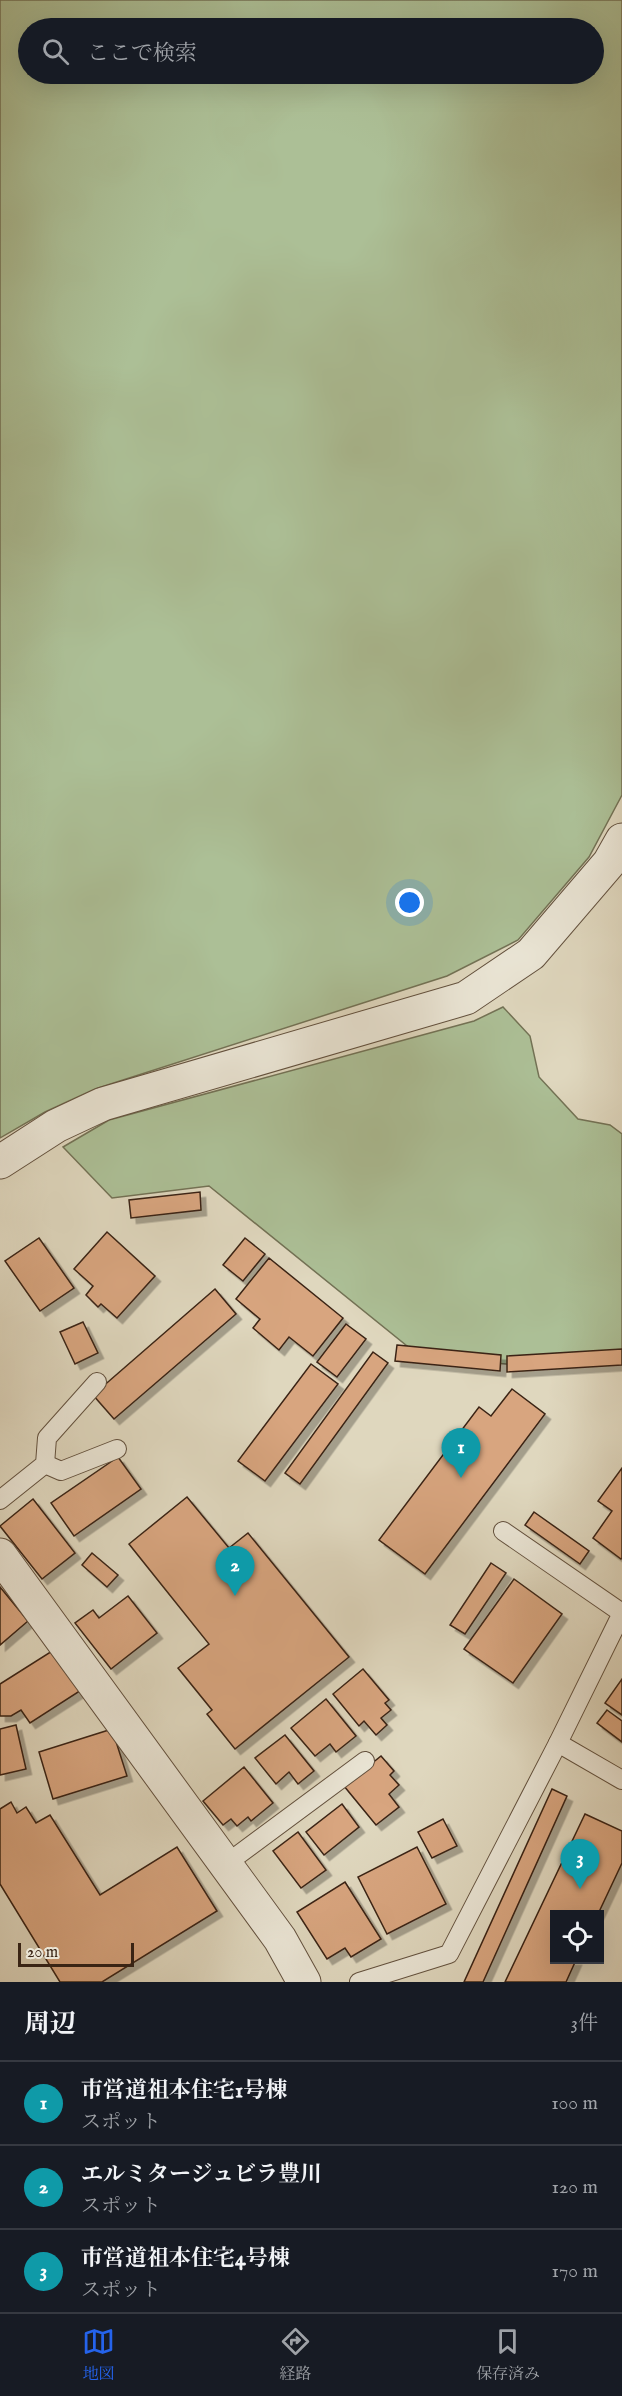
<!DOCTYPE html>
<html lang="ja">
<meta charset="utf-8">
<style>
body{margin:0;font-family:"IM FELL English","Noto Serif JP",serif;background:#242831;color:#f1f3f6}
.controls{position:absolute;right:18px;bottom:18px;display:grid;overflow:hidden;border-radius:0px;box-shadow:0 6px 24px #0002}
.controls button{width:54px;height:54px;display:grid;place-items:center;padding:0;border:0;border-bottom:2px solid #363941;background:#171b24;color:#f1f3f6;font:30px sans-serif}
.scale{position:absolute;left:18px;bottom:15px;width:116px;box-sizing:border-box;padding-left:6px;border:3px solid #3a2414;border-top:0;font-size:16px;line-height:21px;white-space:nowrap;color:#3a2414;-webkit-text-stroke:4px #eae5d5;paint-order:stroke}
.you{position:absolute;left:410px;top:903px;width:21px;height:21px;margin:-15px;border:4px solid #fff;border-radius:50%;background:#1a73e8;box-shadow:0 0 0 9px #1a73e833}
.badge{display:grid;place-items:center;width:39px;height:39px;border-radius:50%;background:#2563eb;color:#fff;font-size:20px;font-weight:700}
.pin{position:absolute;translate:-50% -50px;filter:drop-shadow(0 2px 3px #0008)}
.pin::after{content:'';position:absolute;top:32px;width:21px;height:18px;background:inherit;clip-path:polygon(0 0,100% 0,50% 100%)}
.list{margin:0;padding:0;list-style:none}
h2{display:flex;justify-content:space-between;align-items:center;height:78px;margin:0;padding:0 24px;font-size:26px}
h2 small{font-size:20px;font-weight:400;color:#9ea1a6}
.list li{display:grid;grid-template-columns:39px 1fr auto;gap:18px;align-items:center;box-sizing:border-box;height:84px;padding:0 24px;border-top:2px solid #363941}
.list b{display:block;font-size:22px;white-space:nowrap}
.list p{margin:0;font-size:20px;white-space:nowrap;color:#9ea1a6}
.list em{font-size:20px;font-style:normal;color:#9ea1a6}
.icon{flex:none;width:33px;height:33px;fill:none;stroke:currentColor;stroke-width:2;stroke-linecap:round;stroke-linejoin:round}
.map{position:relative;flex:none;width:622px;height:1982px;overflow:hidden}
.search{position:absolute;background:#171b24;box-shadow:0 6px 24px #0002;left:18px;right:18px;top:18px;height:66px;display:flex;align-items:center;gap:15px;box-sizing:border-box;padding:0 21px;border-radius:33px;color:#9ea1a6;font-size:22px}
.sheet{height:330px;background:#171b24}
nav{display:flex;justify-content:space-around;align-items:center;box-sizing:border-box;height:84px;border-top:2px solid #363941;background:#171b24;font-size:16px;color:#9ea1a6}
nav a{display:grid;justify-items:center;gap:3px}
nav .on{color:#2563eb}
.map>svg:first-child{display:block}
.green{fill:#acbf96;stroke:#737255;stroke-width:1.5;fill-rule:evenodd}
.building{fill:#d8a57f;stroke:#3a2414;stroke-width:1.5;filter:url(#shadow)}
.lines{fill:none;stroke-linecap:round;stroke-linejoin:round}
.lane-casing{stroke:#63513e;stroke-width:20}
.street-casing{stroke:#63513e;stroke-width:35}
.lane{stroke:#eae5d5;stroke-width:18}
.street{stroke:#eae5d5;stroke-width:33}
</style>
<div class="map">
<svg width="622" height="1982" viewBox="0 0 622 1982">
<defs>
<filter id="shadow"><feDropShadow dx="5.5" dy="5.5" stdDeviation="0" flood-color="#0004"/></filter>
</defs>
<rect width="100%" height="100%" fill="#dfd7be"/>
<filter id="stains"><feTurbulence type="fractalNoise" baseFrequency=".00333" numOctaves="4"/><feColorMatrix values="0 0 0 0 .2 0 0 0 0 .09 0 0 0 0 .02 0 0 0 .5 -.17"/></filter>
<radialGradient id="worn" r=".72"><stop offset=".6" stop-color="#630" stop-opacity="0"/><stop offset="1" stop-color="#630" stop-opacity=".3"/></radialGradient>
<g class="green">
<path d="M0,0H622V795L589,857L518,940L447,976L95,1089L45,1112L0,1138ZM28,28H594V74H28Z"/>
<polygon points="503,1007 530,1036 539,1077 578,1119 610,1125 622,1134 622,1355 550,1367 422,1358 209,1186 112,1198 63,1147 109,1120 474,1021"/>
</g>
<g class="building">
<polygon points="200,1192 201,1210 131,1218 129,1200"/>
<polygon points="107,1232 155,1276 117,1318 101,1304 98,1307 86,1295 93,1286 74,1269"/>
<polygon points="39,1238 74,1288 40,1311 5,1261"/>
<polygon points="245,1238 265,1254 243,1281 223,1265"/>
<polygon points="269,1258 343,1318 313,1356 289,1337 279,1350 253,1328 260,1319 236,1299"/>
<polygon points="215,1289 236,1314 114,1419 93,1395"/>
<polygon points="83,1322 98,1353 75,1364 60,1332"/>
<polygon points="346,1324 366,1339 337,1377 317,1362"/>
<polygon points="397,1345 501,1355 500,1371 395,1361"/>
<polygon points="622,1349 622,1365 507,1372 507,1356"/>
<polygon points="373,1352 388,1363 300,1484 285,1473"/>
<polygon points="311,1364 338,1384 265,1481 238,1461"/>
<polygon points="512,1389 545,1414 425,1574 379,1540 479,1407 491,1416"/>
<polygon points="118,1457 141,1489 74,1536 51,1503"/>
<polygon points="622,1468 622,1558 621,1559 593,1538 612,1511 598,1501"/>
<polygon points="187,1497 229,1548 248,1533 349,1657 235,1749 207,1714 212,1710 178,1668 209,1644 129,1544"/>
<polygon points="33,1499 75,1553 42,1579 0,1526"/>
<polygon points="534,1512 589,1551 580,1564 525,1525"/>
<polygon points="92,1553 118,1575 107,1587 82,1565"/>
<polygon points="491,1563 506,1573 465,1634 450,1625"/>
<polygon points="514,1579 562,1614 513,1683 464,1649"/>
<polygon points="0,1587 28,1621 0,1645"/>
<polygon points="128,1596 157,1633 111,1669 75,1623 93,1610 99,1618"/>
<polygon points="60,1646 86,1687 30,1723 21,1710 11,1716 0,1716 0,1684"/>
<polygon points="363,1669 389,1700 385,1703 391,1710 381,1718 387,1725 376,1735 364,1721 359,1726 333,1694"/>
<polygon points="622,1679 622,1715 605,1703"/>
<polygon points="326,1699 356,1736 336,1752 330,1744 315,1756 291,1728"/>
<polygon points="607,1710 622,1721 622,1742 597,1723"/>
<polygon points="16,1725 26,1769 0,1775 0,1729"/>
<polygon points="112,1729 127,1776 53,1799 39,1752"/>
<polygon points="285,1735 314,1771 298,1784 289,1772 276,1784 255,1758"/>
<polygon points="381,1756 394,1771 390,1775 399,1785 389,1794 399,1807 376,1825 344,1786"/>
<polygon points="244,1767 273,1803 251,1821 248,1817 237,1826 231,1819 223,1825 203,1801"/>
<polygon points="552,1789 567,1796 483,1982 464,1982"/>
<polygon points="11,1802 17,1813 26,1807 36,1823 50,1815 100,1895 177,1847 217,1911 102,1982 60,1982 0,1884 0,1809"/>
<polygon points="342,1804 359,1827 324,1855 306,1832"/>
<polygon points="585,1814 622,1831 622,1863 598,1914 554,1914 554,1960 576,1960 566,1982 505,1982"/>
<polygon points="443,1819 457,1846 432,1858 418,1832"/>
<polygon points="298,1832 326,1870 301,1888 273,1851"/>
<polygon points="417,1847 446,1904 387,1934 358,1877"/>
<polygon points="345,1882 381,1939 351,1957 345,1948 327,1959 297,1912"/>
</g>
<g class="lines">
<g class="lane-casing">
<g id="lane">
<polyline points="45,1464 61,1471 117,1449"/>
<polyline points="0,1500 45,1464 47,1438 97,1382"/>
<polyline points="558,1743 622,1780"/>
<polyline points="226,1864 365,1761"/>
<polyline points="359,1982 449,1954 558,1743 622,1613 503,1531"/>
</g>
</g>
<g class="street-casing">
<g id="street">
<polyline points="0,1162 56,1126 103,1104 466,998 531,954 609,863 622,840"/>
<polyline points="0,1555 280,1939 304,1982"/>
</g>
</g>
<use href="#lane" class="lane"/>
<use href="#street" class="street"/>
</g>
<rect width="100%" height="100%" filter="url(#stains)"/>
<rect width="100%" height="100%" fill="url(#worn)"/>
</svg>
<div class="controls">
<button><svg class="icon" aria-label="locate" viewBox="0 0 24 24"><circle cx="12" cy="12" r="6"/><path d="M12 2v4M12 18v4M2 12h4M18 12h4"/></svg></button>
</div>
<div class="scale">20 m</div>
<div class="you"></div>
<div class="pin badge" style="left:461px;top:1478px;background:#0f9aa8">1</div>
<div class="pin badge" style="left:235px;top:1596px;background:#0f9aa8">2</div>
<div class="pin badge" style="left:580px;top:1889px;background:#0f9aa8">3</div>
<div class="search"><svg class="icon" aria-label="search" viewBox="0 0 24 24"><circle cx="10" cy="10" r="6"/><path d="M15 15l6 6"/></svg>ここで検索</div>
</div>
<section class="sheet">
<h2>周辺<small>3件</small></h2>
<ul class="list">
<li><span class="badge" style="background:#0f9aa8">1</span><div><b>市営道祖本住宅1号棟</b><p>スポット</p></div><em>100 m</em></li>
<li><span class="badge" style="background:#0f9aa8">2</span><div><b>エルミタージュビラ豊川</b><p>スポット</p></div><em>120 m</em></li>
<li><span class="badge" style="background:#0f9aa8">3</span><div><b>市営道祖本住宅4号棟</b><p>スポット</p></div><em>170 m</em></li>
</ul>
</section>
<nav>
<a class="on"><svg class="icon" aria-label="map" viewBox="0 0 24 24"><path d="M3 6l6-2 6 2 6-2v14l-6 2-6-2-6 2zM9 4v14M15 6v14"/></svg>地図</a>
<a><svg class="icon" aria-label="directions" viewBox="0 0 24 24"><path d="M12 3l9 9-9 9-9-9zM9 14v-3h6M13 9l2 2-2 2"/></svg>経路</a>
<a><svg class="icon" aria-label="saved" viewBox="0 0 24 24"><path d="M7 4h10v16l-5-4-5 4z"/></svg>保存済み</a>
</nav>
